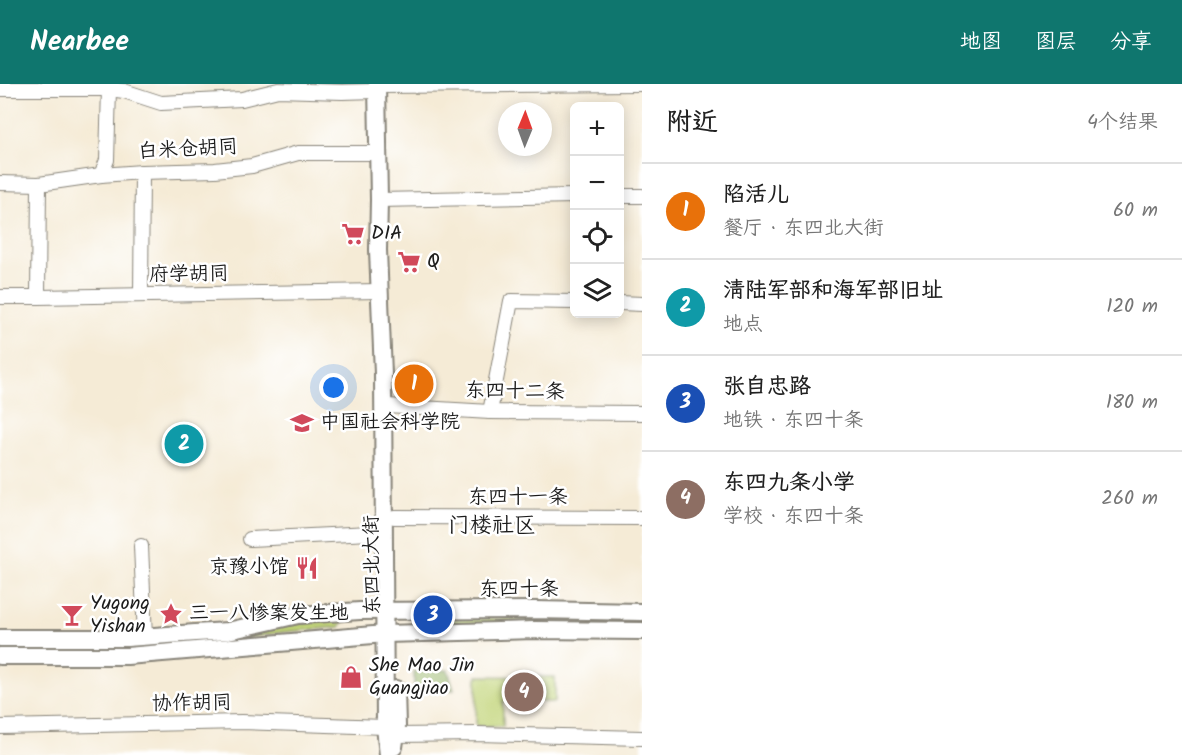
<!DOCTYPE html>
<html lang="zh">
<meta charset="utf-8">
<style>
body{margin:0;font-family:Kalam,"LXGW WenKai TC",sans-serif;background:#f6f6f6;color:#222}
.controls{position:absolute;right:18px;top:18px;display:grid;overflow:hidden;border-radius:9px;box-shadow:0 3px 15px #0003}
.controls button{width:54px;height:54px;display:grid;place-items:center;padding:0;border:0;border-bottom:2px solid #e0e0e0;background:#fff;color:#222;font:30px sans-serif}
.compass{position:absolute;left:498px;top:18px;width:54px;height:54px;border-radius:50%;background:#fff;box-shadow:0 3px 15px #0003;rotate:1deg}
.you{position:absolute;left:334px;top:304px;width:21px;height:21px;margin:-15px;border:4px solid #fff;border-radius:50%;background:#1a73e8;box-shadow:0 0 0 9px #1a73e833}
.badge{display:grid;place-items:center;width:39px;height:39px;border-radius:50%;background:#0f766e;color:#fff;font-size:20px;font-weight:700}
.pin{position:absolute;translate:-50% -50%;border:3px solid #fff;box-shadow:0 2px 6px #0006}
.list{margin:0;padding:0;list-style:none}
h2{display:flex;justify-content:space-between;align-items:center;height:78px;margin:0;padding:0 24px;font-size:26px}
h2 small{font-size:20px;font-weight:400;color:#767676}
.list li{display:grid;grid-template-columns:39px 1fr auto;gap:18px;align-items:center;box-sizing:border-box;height:96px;padding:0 24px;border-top:2px solid #e0e0e0}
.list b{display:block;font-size:22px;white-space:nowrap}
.list p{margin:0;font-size:20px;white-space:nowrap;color:#767676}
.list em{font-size:20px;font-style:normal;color:#767676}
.icon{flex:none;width:33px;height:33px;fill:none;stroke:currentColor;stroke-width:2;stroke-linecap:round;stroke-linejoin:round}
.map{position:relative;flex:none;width:642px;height:671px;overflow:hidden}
header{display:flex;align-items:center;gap:36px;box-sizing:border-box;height:84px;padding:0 30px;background:#0f766e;color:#fff}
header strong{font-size:28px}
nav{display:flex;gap:33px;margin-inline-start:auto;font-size:21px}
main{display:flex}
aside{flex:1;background:#fff}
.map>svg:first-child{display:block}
.green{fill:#c1d477;stroke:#6e784a;stroke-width:1.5}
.forest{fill:#98b668;stroke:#5a6942;stroke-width:1.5}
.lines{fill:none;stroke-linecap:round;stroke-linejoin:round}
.minor-casing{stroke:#888479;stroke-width:16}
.major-casing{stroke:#888479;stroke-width:20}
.minor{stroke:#fff;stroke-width:14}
.major{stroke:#fff;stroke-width:16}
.labels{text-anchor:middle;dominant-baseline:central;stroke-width:5;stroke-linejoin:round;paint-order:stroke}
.street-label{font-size:20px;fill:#1c1c1c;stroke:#fff}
.poi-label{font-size:20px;fill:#1c1c1c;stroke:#fff;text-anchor:start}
.quarter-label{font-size:22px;fill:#1c1c1c;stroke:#fff}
</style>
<header>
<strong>Nearbee</strong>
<nav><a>地图</a><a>图层</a><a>分享</a></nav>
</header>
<main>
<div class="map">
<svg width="642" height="671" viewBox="0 0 642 671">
<rect width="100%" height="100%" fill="#fff"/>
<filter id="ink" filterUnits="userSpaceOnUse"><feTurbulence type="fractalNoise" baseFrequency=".0167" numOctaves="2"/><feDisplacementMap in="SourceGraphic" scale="12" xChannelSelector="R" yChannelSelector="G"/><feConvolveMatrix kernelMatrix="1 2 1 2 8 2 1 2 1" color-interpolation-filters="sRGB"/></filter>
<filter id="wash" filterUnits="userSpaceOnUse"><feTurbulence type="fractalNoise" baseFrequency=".008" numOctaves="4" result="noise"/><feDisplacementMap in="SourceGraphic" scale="24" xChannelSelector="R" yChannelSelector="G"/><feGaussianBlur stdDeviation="1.35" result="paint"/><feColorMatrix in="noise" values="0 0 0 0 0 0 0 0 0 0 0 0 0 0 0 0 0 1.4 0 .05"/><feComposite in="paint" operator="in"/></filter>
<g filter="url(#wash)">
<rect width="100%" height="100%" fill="#f5ebd6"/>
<g class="green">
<polygon points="551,533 642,534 642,538 537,537 492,540 419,539 419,535 485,535"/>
<polygon points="341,536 342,539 340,543 284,548 245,554 167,558 290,540"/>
<polygon points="477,592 555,593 555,618 503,617 503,642 476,642"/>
</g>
<polygon class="forest" points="448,586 454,606 414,605 414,587"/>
</g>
<g filter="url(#ink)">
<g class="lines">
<g class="minor-casing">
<g id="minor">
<polyline points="377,2 642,0"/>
<polyline points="0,5 109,5 124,7 161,19 242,15 278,6 342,8 376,7"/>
<polyline points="101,91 107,76 109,5"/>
<polyline points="0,99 39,100 101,91 142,88 215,86 252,82 298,69 377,69"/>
<polyline points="620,112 642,112"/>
<polyline points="379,116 574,112"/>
<polyline points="141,211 142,88"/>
<polyline points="0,213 38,213 380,207"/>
<polyline points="38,213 39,100"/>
<polyline points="620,219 642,220"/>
<polyline points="387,322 490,328 642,329"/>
<polyline points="490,328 511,217 574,218"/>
<polyline points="394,433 642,434"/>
<polyline points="250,455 370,449"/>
<polyline points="141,462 145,553"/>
<polyline points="0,643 242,638 385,643"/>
<polyline points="396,651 478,650 642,654"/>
</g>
</g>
<g class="major-casing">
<g id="major">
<polyline points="377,0 379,116 378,166 383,290 385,643 388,671"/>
<polyline points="0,554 127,554 195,549 228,547 298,531 360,527 534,526 642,528"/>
<polyline points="0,572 127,572 385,550 534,546 642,547"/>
<polyline points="394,663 397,642 396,605"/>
</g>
</g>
<use href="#minor" class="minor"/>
<use href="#major" class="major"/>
</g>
</g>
<defs>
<g id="supermarket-bare" transform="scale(1.8)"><path d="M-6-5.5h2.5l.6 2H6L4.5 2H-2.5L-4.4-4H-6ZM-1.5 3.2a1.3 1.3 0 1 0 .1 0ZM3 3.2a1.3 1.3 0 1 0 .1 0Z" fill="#d1495b" stroke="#fff" stroke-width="2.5" paint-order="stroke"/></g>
<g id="university-bare" transform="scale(1.8)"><path d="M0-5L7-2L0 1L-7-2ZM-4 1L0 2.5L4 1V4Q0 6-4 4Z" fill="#d1495b" stroke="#fff" stroke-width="2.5" paint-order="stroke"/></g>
<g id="restaurant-bare" transform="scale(1.8)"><path d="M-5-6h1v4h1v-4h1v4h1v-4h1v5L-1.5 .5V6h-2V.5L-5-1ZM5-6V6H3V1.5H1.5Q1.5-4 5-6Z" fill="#d1495b" stroke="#fff" stroke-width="2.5" paint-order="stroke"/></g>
<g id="sight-bare" transform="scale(1.8)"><path d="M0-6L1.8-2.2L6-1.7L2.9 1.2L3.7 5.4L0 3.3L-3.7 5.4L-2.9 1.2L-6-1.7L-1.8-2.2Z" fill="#d1495b" stroke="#fff" stroke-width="2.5" paint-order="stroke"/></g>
<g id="bar-bare" transform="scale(1.8)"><path d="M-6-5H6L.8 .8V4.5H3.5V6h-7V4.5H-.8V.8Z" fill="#d1495b" stroke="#fff" stroke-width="2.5" paint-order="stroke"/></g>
<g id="shop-bare" transform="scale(1.8)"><path d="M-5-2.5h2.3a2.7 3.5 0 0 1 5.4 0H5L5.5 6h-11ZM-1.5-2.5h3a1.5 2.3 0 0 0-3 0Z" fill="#d1495b" stroke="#fff" stroke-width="2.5" paint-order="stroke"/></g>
</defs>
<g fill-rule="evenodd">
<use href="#supermarket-bare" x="353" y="150"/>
<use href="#supermarket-bare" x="409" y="178"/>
<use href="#university-bare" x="302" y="339"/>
<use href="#restaurant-bare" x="307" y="484"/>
<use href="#sight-bare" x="171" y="530"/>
<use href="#bar-bare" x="72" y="531"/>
<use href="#shop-bare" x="351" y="593"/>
</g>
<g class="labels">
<g class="street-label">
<text transform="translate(188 66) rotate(-3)">白米仓胡同</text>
<text transform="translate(189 191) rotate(-1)">府学胡同</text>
<text transform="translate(515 308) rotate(1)">东四十二条</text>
<text x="518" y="414">东四十一条</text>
<text transform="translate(373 481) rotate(-91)">东四北大街</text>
<text x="519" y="506">东四十条</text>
<text transform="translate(192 620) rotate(-1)">协作胡同</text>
</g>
<g class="poi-label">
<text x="371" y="150">DIA</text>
<text x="427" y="178">Q</text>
<text x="320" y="339">中国社会科学院</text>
<text x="289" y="484" text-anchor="end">京豫小馆</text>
<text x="90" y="520">Yugong<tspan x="90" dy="23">Yishan</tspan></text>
<text x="189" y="530">三一八惨案发生地</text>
<text x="369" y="582">She Mao Jin<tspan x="369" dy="23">Guangjiao</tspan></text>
</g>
<g class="quarter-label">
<text x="492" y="442">门楼社区</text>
</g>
</g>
</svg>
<div class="controls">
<button>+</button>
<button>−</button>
<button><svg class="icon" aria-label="locate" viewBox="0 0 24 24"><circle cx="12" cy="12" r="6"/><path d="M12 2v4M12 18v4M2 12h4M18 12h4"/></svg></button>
<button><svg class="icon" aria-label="layers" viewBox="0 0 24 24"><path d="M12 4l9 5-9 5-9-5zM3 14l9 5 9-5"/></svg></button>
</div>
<svg class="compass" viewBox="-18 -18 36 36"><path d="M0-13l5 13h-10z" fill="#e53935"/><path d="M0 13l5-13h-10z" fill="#767676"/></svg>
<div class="you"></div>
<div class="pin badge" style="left:414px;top:300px;background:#e8710a">1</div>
<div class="pin badge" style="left:184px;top:360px;background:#0f9aa8">2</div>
<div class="pin badge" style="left:433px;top:531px;background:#1a4fb4">3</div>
<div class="pin badge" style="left:524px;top:608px;background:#8d6e63">4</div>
</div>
<aside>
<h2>附近<small>4个结果</small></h2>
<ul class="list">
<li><span class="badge" style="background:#e8710a">1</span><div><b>陷活儿</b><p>餐厅 · 东四北大街</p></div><em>60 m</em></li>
<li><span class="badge" style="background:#0f9aa8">2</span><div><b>清陆军部和海军部旧址</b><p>地点</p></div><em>120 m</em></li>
<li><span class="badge" style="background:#1a4fb4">3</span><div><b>张自忠路</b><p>地铁 · 东四十条</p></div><em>180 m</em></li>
<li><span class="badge" style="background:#8d6e63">4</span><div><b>东四九条小学</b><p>学校 · 东四十条</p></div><em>260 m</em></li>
</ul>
</aside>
</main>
